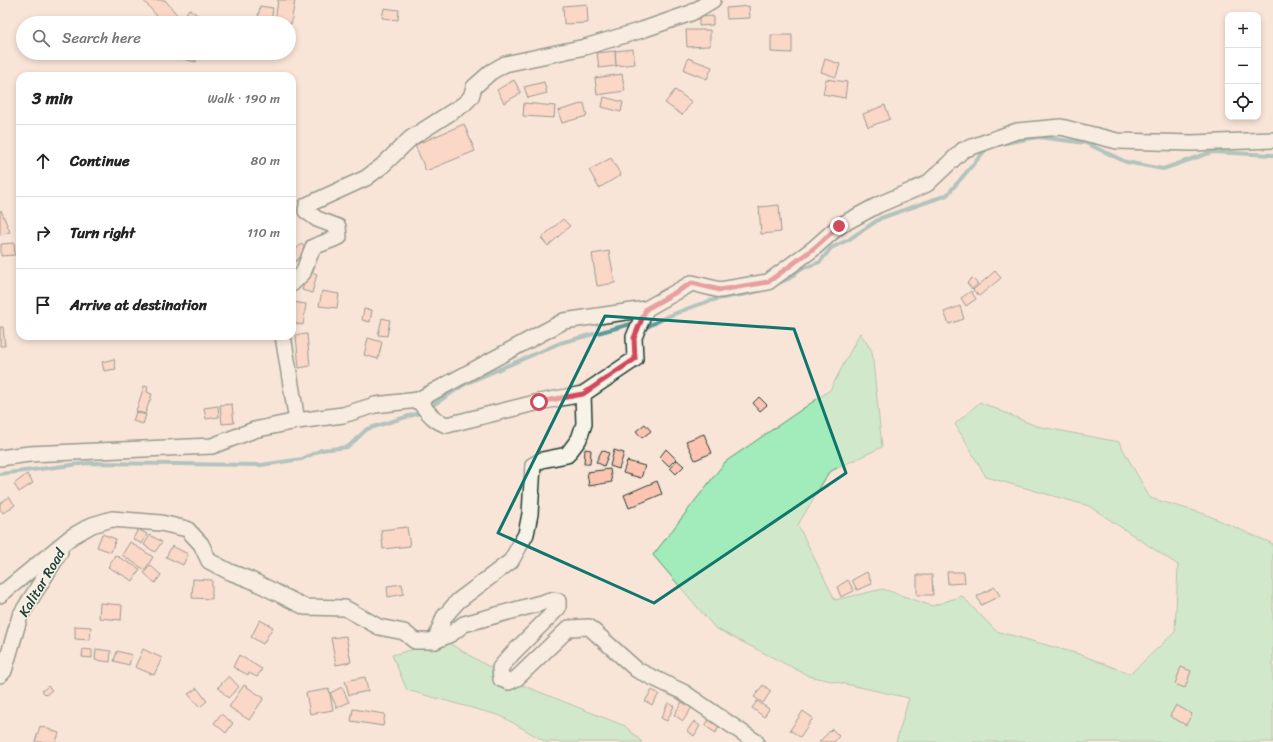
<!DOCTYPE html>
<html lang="en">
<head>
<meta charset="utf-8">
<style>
	:root { --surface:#fff; --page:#f6f6f6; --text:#222; --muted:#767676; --line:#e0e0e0 }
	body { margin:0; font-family:Sriracha,sans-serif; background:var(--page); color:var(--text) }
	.controls { position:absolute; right:12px; top:12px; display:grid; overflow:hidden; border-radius:8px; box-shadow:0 2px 6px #0003 }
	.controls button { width:36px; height:36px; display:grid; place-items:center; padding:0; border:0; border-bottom:1px solid var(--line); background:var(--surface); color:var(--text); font:20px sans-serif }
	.stop { position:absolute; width:12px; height:12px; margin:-9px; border:3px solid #d1495b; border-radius:50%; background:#fff }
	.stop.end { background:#d1495b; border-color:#fff; box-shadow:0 1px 4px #0008 }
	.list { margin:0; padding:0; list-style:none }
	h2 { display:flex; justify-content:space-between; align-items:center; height:52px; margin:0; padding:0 16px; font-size:17px }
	h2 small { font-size:13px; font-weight:400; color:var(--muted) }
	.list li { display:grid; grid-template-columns:26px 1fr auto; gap:12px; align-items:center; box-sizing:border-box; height:72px; padding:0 16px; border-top:1px solid var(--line) }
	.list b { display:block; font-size:15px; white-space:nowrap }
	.list em { font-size:13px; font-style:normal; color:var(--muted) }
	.icon { flex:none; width:22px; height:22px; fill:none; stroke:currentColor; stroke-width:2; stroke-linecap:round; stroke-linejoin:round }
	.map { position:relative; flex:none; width:1273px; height:742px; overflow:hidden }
	.search { position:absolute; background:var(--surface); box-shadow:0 2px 6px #0003; left:16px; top:16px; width:280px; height:44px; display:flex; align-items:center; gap:10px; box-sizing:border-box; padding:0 14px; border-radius:22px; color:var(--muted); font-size:15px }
	.panel { position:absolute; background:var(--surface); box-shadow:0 2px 6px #0003; left:16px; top:72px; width:280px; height:268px; border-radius:12px }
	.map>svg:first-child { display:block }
	.green { fill:#a2ebba; stroke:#609477 }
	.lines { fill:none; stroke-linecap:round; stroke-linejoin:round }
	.stream { stroke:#5d9a9b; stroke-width:4 }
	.building { fill:#fdc5b1; stroke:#1f3d34 }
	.minor-casing { stroke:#1f3d34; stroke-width:18 }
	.minor { stroke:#f7f3e8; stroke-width:15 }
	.route { stroke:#d1495b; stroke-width:5 }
	.marked { fill:none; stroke:#0f766e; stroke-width:3; stroke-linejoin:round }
	.labels { text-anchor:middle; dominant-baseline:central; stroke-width:3; stroke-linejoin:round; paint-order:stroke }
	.street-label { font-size:14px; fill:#1f3d34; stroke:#f7f3e8 }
</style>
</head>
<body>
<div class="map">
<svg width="1273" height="742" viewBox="0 0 1273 742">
	<rect width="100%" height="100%" fill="#f9e5d8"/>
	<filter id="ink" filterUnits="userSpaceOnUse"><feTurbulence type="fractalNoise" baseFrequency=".025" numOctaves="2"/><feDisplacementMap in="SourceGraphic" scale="8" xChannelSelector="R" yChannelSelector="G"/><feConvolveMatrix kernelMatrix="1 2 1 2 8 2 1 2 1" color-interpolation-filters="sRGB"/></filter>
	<g filter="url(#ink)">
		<g class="green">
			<path d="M860,333L872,351L882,447L829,472L798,525L835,600L883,589L932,606L962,596L996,631L1079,654L1130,674L1175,632L1178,565L1089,506L986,477L955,424L980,402L1036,426L1119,442L1150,498L1205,514L1273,544V742H896L909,698L809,676L715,628L653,555L725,462L830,390Z"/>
			<path d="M445,641L517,683L625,726L642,742H546L501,716L407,690L392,655Z"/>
		</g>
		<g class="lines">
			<g class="stream">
				<path d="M1000,144L1038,137L1086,143L1126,162L1163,169L1212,152L1273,155"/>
				<path d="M777,284L790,278L799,270L820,262L831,248L848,240L881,218L947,195L988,147"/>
				<path d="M647,327C664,317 704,301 723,298C738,295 751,295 765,289"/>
				<path d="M433,405L465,384L560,343L631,324"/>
				<path d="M0,474L88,463L261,465L302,459L321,450L348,447L367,429L419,413"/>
			</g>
		</g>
		<g class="building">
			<path d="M143,0H165L178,16L170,23H163Z"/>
			<path d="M278,0H295L291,24L275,21Z"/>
			<path d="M587,4L588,23L564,24L563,6Z"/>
			<path d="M260,6L273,8L271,23H257Z"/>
			<path d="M749,6L750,18L727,19L726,8Z"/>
			<path d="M384,8L399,10L398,20L382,18Z"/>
			<path d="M189,9L206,21L204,23H190L183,18Z"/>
			<path d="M713,16V25L699,26V17Z"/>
			<path d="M686,30H710V46L687,47Z"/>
			<path d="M771,35H792V53L771,52Z"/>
			<path d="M633,49L635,64L616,66L615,51Z"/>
			<path d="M615,51L616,66L599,68L597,53Z"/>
			<path d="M170,53H197L196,62L169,56Z"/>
			<path d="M688,58L712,67L707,79L684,70Z"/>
			<path d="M825,59L840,64L836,77L821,72Z"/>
			<path d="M622,74L625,91L597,95L595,78Z"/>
			<path d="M826,79L847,82L845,98L823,94Z"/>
			<path d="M514,80L521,93L504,103L497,90Z"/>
			<path d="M544,82L547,93L528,98L524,87Z"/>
			<path d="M675,90L692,102L682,115L665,103Z"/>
			<path d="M604,97L623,102L621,112L602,107Z"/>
			<path d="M524,103L555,106L554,118L523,116Z"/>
			<path d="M584,103L587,116L562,123L558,111Z"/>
			<path d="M885,105L890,119L868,127L863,114Z"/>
			<path d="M464,124L475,151L426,171L415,145Z"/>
			<path d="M611,158L621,175L599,188L589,170Z"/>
			<path d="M779,205L781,232L761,234L759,207Z"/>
			<path d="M1,210L10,232L0,235V211Z"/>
			<path d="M20,212V230L17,229Z"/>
			<path d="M563,219L570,226L548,246L541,238Z"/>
			<path d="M14,243L15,255L1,256V244Z"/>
			<path d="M302,244L307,251L295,262L292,259V252Z"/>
			<path d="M609,251L615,283L597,286L592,254Z"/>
			<path d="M308,271L317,274L312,293L302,290Z"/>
			<path d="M995,271L1001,278L979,296L973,290Z"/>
			<path d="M972,278L978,284L972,289L967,283Z"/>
			<path d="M322,291L339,294L337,308L319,306Z"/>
			<path d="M971,291L976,299L966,306L961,298Z"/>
			<path d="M292,302L306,304L303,325L292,323Z"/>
			<path d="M960,306L964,319L949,324L944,312Z"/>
			<path d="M364,309L372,310L370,322L362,320Z"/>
			<path d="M382,318L390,320L387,336L378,335Z"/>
			<path d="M0,327H3L5,346H0Z"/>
			<path d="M307,334L310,366L299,368L296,335Z"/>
			<path d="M368,338L382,342L378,359L364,355Z"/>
			<path d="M114,359L116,369L104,371L102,362Z"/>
			<path d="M144,386L148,387L147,392L152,394L145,414L136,411Z"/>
			<path d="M759,397L767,405L760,411L753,403Z"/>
			<path d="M232,404L234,423L222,424L220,405Z"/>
			<path d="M218,406L219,417L206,419L204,408Z"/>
			<path d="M136,412L146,415L143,424L133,421Z"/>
			<path d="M645,424L651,431L642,438L636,431Z"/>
			<path d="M704,434L712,453L695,460L686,441Z"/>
			<path d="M585,449L591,450L590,464H584Z"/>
			<path d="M666,449L676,459L669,466L660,457Z"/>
			<path d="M602,450L609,453L604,466L596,462Z"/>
			<path d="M614,450L624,453L619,469L610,466Z"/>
			<path d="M677,460L684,466L676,474L670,468Z"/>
			<path d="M627,461L645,466L641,478L623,473Z"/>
			<path d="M610,469L612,482L589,486L587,472Z"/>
			<path d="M27,474L33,483L19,492L14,484Z"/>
			<path d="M657,481L662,494L629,508L624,495Z"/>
			<path d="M9,497L15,505L3,513L0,509V503Z"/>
			<path d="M407,527L410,546L383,549L381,530Z"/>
			<path d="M138,529L147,534L142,544L133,539Z"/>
			<path d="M102,534L116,539L111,552L97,547Z"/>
			<path d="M150,535L162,542L155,552L144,545Z"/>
			<path d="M130,542L153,557L145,570L122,555Z"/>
			<path d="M172,546L188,554L183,565L166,557Z"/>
			<path d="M115,555L140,569L133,581L108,567Z"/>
			<path d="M150,565L161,575L155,583L144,573Z"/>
			<path d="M867,572L872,584L857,590L852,580Z"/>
			<path d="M947,572H964L965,583L948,584Z"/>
			<path d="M917,575H932L933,595H917Z"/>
			<path d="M193,579L212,580V599L192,598Z"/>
			<path d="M848,580L854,591L841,597L837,587Z"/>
			<path d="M402,584L404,594L388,597L387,586Z"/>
			<path d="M995,587L1000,596L981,605L977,596Z"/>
			<path d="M100,603L122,605L121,620L99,618Z"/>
			<path d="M260,620L273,627L263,644L251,637Z"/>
			<path d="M75,626L91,627L90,640L75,639Z"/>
			<path d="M346,636L351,662L336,665L331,638Z"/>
			<path d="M83,649L92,650V658L82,657Z"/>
			<path d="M96,649L111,651L110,662L95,660Z"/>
			<path d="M143,649L162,658L154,675L135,667Z"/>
			<path d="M117,651L132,655L129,665L114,661Z"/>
			<path d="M239,655L262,669L257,677L249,673L248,675L233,667Z"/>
			<path d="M1181,667L1191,671L1185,688L1175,684Z"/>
			<path d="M229,676L239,687L228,698L218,687Z"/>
			<path d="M365,677L368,691L349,695L345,681Z"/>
			<path d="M244,685L264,698L249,720L229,707Z"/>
			<path d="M763,685L771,691L763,703L754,697Z"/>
			<path d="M48,686L52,690L46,695L42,691Z"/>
			<path d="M342,687L349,702L337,708L330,693Z"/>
			<path d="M197,688L207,701L200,707L188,694Z"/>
			<path d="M329,689L333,710L310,714L306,693Z"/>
			<path d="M652,690L659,694L652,705L645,701Z"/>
			<path d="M683,700L693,706L683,721L674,715Z"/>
			<path d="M757,701L769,709L764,717L752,708Z"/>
			<path d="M668,703L674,706L667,721L661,718Z"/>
			<path d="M1176,705L1192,714L1186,725L1170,716Z"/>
			<path d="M353,709L385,714L383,726L351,721Z"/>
			<path d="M803,711L813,718L800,737L790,730Z"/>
			<path d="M221,714L233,723L226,733L214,723Z"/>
			<path d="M710,718L720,722L716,733L705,726Z"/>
			<path d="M694,721L700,726L694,736L687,731Z"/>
			<path d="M40,726L59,733L56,742H35Z"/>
			<path d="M832,729L839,736L834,742H819Z"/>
		</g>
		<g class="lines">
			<defs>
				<g id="minor">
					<path d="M292,284L303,273L313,247L339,237L338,227L317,219L306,211L307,205L366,178L382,166L411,138L464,104L471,97L474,87L491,72L505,64L585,47L642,30L691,13L713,0"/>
					<path d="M283,336L297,421"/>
					<path d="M418,400C427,411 433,421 447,425L539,402L583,394L635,359L634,337L646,309"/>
					<path d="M0,458L29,454L212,446L254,430L297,421L343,415L375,405L418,400L564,321L646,309L692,283L720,290L768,282L813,249L839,226L878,205L927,184L963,150L1017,131L1061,127L1117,141L1192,143L1273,140"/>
					<path d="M0,595L71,537L92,525L112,519L161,523L187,529L201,544L209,561L230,572L251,580L305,607L345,608L379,627L404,632L415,641H435L451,634L464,624L541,603L550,600L558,601V608L512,654L500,668L501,679L509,682L517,678L569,628L589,627L637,670L683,692L756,742"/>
					<path d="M435,641L444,617L458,601L511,561L526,534L530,514L533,465L542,460L567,455L579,439L584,424L583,394"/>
					<path d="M0,675L4,671L20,616L60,552"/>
				</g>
			</defs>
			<use href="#minor" class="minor-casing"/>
			<use href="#minor" class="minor"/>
		</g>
	</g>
	<g class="lines" filter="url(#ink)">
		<path class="route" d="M539,402L583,394L635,359L634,338L646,309L692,283L720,290L768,282L813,249L839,226"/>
	</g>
	<path d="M0 0H1273V742H0ZM605,316L794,329L846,473L654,603L498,533Z" fill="#f9e5d8" fill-opacity=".55" fill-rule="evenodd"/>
	<path class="marked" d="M605,316L794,329L846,473L654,603L498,533Z"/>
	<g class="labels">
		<g class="street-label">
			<text transform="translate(42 583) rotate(-59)">Kalitar Road</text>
		</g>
	</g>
</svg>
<div class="controls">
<button>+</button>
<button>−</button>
<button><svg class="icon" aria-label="locate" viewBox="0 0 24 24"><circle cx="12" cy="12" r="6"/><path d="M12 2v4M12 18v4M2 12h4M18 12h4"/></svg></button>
</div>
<div class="stop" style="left:539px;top:402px"></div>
<div class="stop end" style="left:839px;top:226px"></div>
<div class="search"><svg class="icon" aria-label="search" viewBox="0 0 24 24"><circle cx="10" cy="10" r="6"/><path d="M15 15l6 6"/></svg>Search here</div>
<section class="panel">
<h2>3 min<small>Walk · 190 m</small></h2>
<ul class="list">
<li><svg class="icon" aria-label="ahead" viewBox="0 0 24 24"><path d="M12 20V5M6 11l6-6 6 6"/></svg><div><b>Continue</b></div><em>80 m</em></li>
<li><svg class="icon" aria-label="right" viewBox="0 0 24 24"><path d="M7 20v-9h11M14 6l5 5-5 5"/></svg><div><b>Turn right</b></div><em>110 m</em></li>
<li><svg class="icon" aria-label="arrive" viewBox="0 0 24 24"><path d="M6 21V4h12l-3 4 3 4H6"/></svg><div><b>Arrive at destination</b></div></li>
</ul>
</section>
</div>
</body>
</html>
